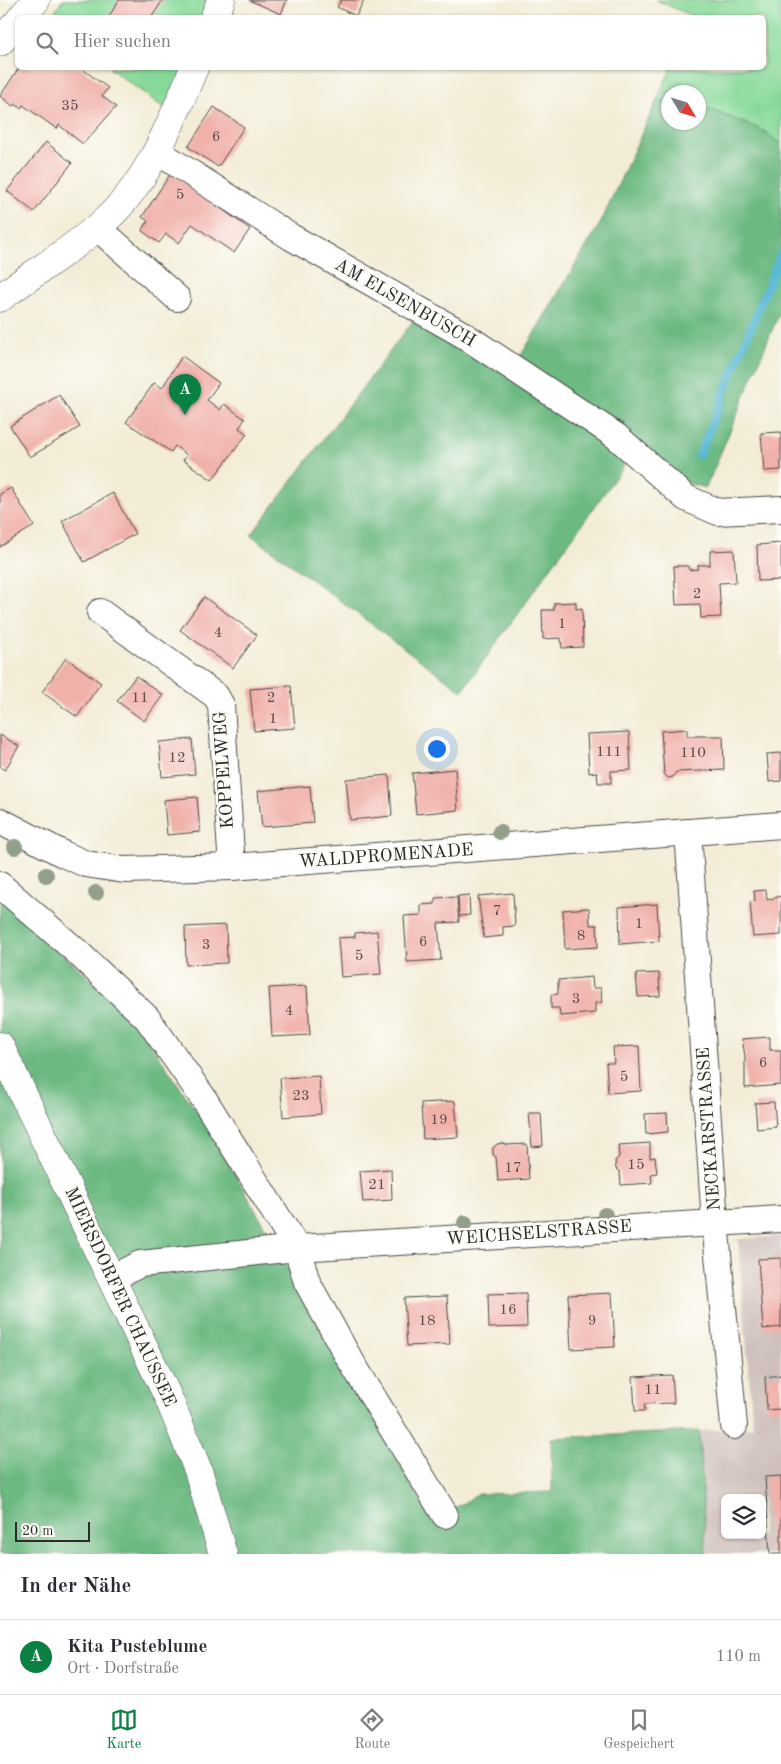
<!DOCTYPE html>
<html lang="de">
<head>
<meta charset="utf-8">
<style>
	:root { --surface:#fff; --page:#f7f7f7; --text:#2b2b33; --muted:#7c7c81; --line:#e1e1e2; --accent:#0b8043 }
	body { margin:0; font-family:"Old Standard TT",serif; background:var(--page); color:var(--text) }
	.controls { position:absolute; right:15px; bottom:15px; display:grid; overflow:hidden; border-radius:8px; box-shadow:0 1px 4px #0004 }
	.controls button { width:45px; height:45px; display:grid; place-items:center; padding:0; border:0; border-bottom:1px solid var(--line); background:var(--surface); color:var(--text); font:25px sans-serif }
	.compass { position:absolute; left:661px; top:85px; width:45px; height:45px; border-radius:50%; background:var(--surface); box-shadow:0 1px 4px #0004; rotate:128deg }
	.scale { position:absolute; left:15px; bottom:12px; width:75px; box-sizing:border-box; padding-left:5px; border:2px solid #2b2b2b; border-top:0; font-size:14px; line-height:18px; white-space:nowrap; color:#2b2b2b; -webkit-text-stroke:4px #fdfcf7; paint-order:stroke }
	.you { position:absolute; left:436px; top:748px; width:18px; height:18px; margin:-12px; border:4px solid #fff; border-radius:50%; background:#1a73e8; box-shadow:0 0 0 8px #1a73e833 }
	.badge { display:grid; place-items:center; width:32px; height:32px; border-radius:50%; background:var(--accent); color:#fff; font-size:16px; font-weight:700 }
	.pin { position:absolute; translate:-50% -41px; filter:drop-shadow(0 1px 2px #0008) }
	.pin::after { content:''; position:absolute; top:26px; width:18px; height:15px; background:inherit; clip-path:polygon(0 0,100% 0,50% 100%) }
	.list { margin:0; padding:0; list-style:none }
	h2 { display:flex; justify-content:space-between; align-items:center; height:65px; margin:0; padding:0 20px; font-size:21px }
	h2 small { font-size:16px; font-weight:400; color:var(--muted) }
	.list li { display:grid; grid-template-columns:32px 1fr auto; gap:15px; align-items:center; box-sizing:border-box; height:75px; padding:0 20px; border-top:1px solid var(--line) }
	.list b { display:block; font-size:19px; white-space:nowrap }
	.list p { margin:0; font-size:16px; white-space:nowrap; color:var(--muted) }
	.list em { font-size:16px; font-style:normal; color:var(--muted) }
	.icon { flex:none; width:28px; height:28px; fill:none; stroke:currentColor; stroke-width:2; stroke-linecap:round; stroke-linejoin:round }
	.map { position:relative; flex:none; width:781px; height:1554px; overflow:hidden }
	.search { position:absolute; background:var(--surface); box-shadow:0 1px 4px #0004; left:15px; right:15px; top:15px; height:55px; display:flex; align-items:center; gap:12px; box-sizing:border-box; padding:0 18px; border-radius:8px; color:var(--muted); font-size:19px }
	.sheet { height:140px; background:var(--surface) }
	nav { display:flex; justify-content:space-around; align-items:center; box-sizing:border-box; height:70px; border-top:1px solid var(--line); background:var(--surface); font-size:14px; color:var(--muted) }
	nav a { display:grid; justify-items:center; gap:2px }
	nav .on { color:var(--accent) }
	.map>svg:first-child { display:block }
	.industrial { fill:#cfc0bb; fill-rule:evenodd }
	.green { fill:#86d99a; stroke:#588262 }
	.forest { fill:#6cb982; stroke:#4c7256 }
	.lines { fill:none; stroke-linecap:round; stroke-linejoin:round }
	.stream { stroke:#55b7d4; stroke-width:8 }
	.building { fill:#f1b1ab }
	.minor-casing { stroke:#494845; stroke-width:28 }
	.major-casing { stroke:#494845; stroke-width:29 }
	.minor { stroke:#fff; stroke-width:26 }
	.major { stroke:#fff; stroke-width:28 }
	.tree { fill:#949f8b }
	.labels { text-anchor:middle; dominant-baseline:central; stroke-width:5; stroke-linejoin:round; paint-order:stroke }
	.number-label { font-size:15px; fill:#5c4c4b }
	.street-label { font-size:18px; fill:#2b2b2b; stroke:#fdfcf7 }
</style>
</head>
<body>
<div class="map">
<svg width="781" height="1554" viewBox="0 0 781 1554">
	<rect width="100%" height="100%" fill="#fdfcf7"/>
	<filter id="ink" filterUnits="userSpaceOnUse"><feTurbulence type="fractalNoise" baseFrequency=".02" numOctaves="2"/><feDisplacementMap in="SourceGraphic" scale="10" xChannelSelector="R" yChannelSelector="G"/><feConvolveMatrix kernelMatrix="1 2 1 2 8 2 1 2 1" color-interpolation-filters="sRGB"/></filter>
	<filter id="wash" filterUnits="userSpaceOnUse"><feTurbulence type="fractalNoise" baseFrequency=".0096" numOctaves="4" result="noise"/><feDisplacementMap in="SourceGraphic" scale="20" xChannelSelector="R" yChannelSelector="G"/><feGaussianBlur stdDeviation="1.12" result="paint"/><feColorMatrix in="noise" values="0 0 0 0 0 0 0 0 0 0 0 0 0 0 0 0 0 1.4 0 .05"/><feComposite in="paint" operator="in"/></filter>
	<g filter="url(#wash)">
		<rect width="100%" height="100%" fill="#f3edd7"/>
		<path class="industrial" d="M781,1236V1554H706L699,1431L753,1427L738,1239ZM725,1498H762V1535H725Z"/>
		<g class="green">
			<path d="M63,0H211L204,17L50,18Z"/>
			<path d="M656,0H781V144L764,131L699,105L698,92H668V101L657,100L671,68H764V18L694,17Z"/>
			<path d="M109,68H184L167,110Z"/>
		</g>
		<g class="forest">
			<path d="M657,100L668,101V122H698L699,105L764,131L781,144V309L706,488L660,476L631,456L462,691L251,535L416,317L520,357L601,222Z"/>
			<path d="M0,895L136,1022L215,1139L432,1521L479,1494L552,1492L551,1438L699,1431L706,1554H0Z"/>
		</g>
		<g class="lines">
			<path class="stream" d="M699,455L781,253"/>
		</g>
		<g id="blocks">
			<g class="building">
				<path d="M119,0H163L151,18H108Z"/>
				<path d="M249,0H287L281,14Z"/>
				<path d="M341,0H364L356,16L337,7Z"/>
				<path d="M19,68H81L108,88L102,96L116,107L83,144L59,125L57,129L23,105L21,108L15,104L13,106L0,96Z"/>
				<path d="M214,107L244,127L218,167L188,147Z"/>
				<path d="M46,142L72,163L34,212L7,191Z"/>
				<path d="M171,173L250,229L234,253L192,224L179,243L166,234L159,243L142,231L148,221L142,217Z"/>
				<path d="M182,356L219,383L207,400L220,410L224,404L245,419L239,428L247,434L212,480L183,460L187,455L175,446L171,452L126,422L154,383L162,388Z"/>
				<path d="M59,395L80,427L30,457L10,426Z"/>
				<path d="M781,432V470L764,471L761,433Z"/>
				<path d="M11,488L34,526L0,547V494Z"/>
				<path d="M113,493L135,534L84,562L62,521Z"/>
				<path d="M781,543V580L758,581L757,545Z"/>
				<path d="M734,550L736,582L719,583L721,617L701,618L700,604L676,605L674,566H688L689,570L698,569V565H710V551Z"/>
				<path d="M204,597L257,635L233,668L180,630Z"/>
				<path d="M576,602V609L582,608L583,647L562,648L561,638L543,639L542,610H554V603Z"/>
				<path d="M66,658L101,683L77,717L42,692Z"/>
				<path d="M136,676L163,695L144,721L117,701Z"/>
				<path d="M291,686L295,728L254,731L250,689Z"/>
				<path d="M687,729V736H723L724,770L676,772L673,777L668,778L664,774L661,731Z"/>
				<path d="M629,732L631,770L611,771V783H598L597,772L589,773L587,734Z"/>
				<path d="M0,735L19,746L5,770L0,767Z"/>
				<path d="M192,739L195,774L162,777L159,742Z"/>
				<path d="M781,753V781L769,782L767,754Z"/>
				<path d="M455,769L458,810L416,814L412,773Z"/>
				<path d="M389,775L392,816L350,820L346,779Z"/>
				<path d="M310,786L313,823L262,827L258,791Z"/>
				<path d="M197,797L200,832L167,835L164,800Z"/>
				<path d="M766,890L767,900L781,896V935L753,937L750,902L755,901L754,891Z"/>
				<path d="M513,893L515,926L503,927V936L484,938L478,896Z"/>
				<path d="M469,895L470,915L459,916L458,896Z"/>
				<path d="M457,897L459,922L438,923L441,960L407,962L404,916L421,915V905L435,904V898Z"/>
				<path d="M657,904L659,941L620,944L619,907Z"/>
				<path d="M589,908L590,925H597L598,947L565,949L563,910Z"/>
				<path d="M226,925L227,963L186,965L185,927Z"/>
				<path d="M377,931L381,974L341,977L338,938L355,937V933Z"/>
				<path d="M659,973L660,996L638,997L636,974Z"/>
				<path d="M592,977L593,988H601L602,1002L595,1003V1013L560,1016L559,1008H551V995L558,994V980Z"/>
				<path d="M307,986L310,1035L272,1037L269,988Z"/>
				<path d="M770,1037V1050H781V1085L745,1088V1056L742,1039Z"/>
				<path d="M639,1046L641,1091L608,1093L606,1063H614L613,1047Z"/>
				<path d="M319,1076L321,1114L283,1117L280,1078Z"/>
				<path d="M455,1101L458,1137L423,1139L421,1103Z"/>
				<path d="M774,1102L776,1127L757,1129L755,1103Z"/>
				<path d="M529,1113H541L543,1146L532,1147Z"/>
				<path d="M667,1113L668,1132L646,1134L645,1114Z"/>
				<path d="M503,1143L506,1145L527,1144L529,1179L498,1181L496,1157L493,1155V1148L497,1144Z"/>
				<path d="M650,1143V1158L655,1157L657,1173L651,1174L652,1183L621,1185L620,1172L616,1169L615,1161L619,1157L618,1145Z"/>
				<path d="M391,1169L392,1200L363,1202L360,1171Z"/>
				<path d="M781,1258V1327L763,1329L758,1259Z"/>
				<path d="M526,1293L527,1327L489,1328L488,1294Z"/>
				<path d="M612,1293L615,1347L571,1349L568,1295Z"/>
				<path d="M447,1296L450,1344L407,1346L404,1298Z"/>
				<path d="M672,1375L674,1403L644,1404L645,1411H635L633,1377Z"/>
				<path d="M781,1375V1409L767,1410L765,1377Z"/>
				<path d="M781,1476V1554H770L765,1477Z"/>
			</g>
		</g>
	</g>
	<g filter="url(#ink)">
		<use href="#blocks" fill-opacity="0" stroke="#494845" stroke-width="1"/>
		<g class="lines">
			<defs>
				<g id="minor">
					<path d="M158,152L291,237L462,334L616,436L686,498L718,512L781,509"/>
					<path d="M99,226L107,236L177,298"/>
					<path d="M100,612L216,696L221,705L232,867"/>
					<path d="M0,821L63,854L86,864L124,870L232,867L781,825"/>
					<path d="M688,832L715,1222L734,1426"/>
					<path d="M0,885L75,950L147,1018L202,1096L297,1248L307,1282L346,1353L445,1515"/>
					<path d="M112,1278L140,1264L297,1248L781,1219"/>
				</g>
				<g id="major">
					<path d="M21,18L36,0"/>
					<path d="M214,18L221,0"/>
					<path d="M0,42L18,22"/>
					<path d="M0,298C32,274 68,252 99,226C148,185 170,125 194,68"/>
					<path d="M0,1046L168,1397L198,1470L223,1554"/>
				</g>
			</defs>
			<use href="#minor" class="minor-casing"/>
			<use href="#major" class="major-casing"/>
			<use href="#minor" class="minor"/>
			<use href="#major" class="major"/>
		</g>
		<g class="tree">
			<circle cx="500" cy="832" r="8"/>
			<circle cx="15" cy="847" r="8"/>
			<circle cx="46" cy="875" r="8"/>
			<circle cx="96" cy="893" r="8"/>
			<circle cx="605" cy="1215" r="8"/>
			<circle cx="465" cy="1223" r="8"/>
		</g>
	</g>
	<g class="labels">
		<g class="number-label">
			<text x="70" y="106">35</text>
			<text x="216" y="137">6</text>
			<text x="180" y="195">5</text>
			<text x="697" y="594">2</text>
			<text x="562" y="624">1</text>
			<text x="218" y="633">4</text>
			<text x="140" y="698">11</text>
			<text x="271" y="698">2</text>
			<text x="273" y="719">1</text>
			<text x="609" y="752">111</text>
			<text x="693" y="753">110</text>
			<text x="177" y="758">12</text>
			<text x="497" y="911">7</text>
			<text x="639" y="924">1</text>
			<text x="581" y="936">8</text>
			<text x="423" y="942">6</text>
			<text x="206" y="945">3</text>
			<text x="359" y="956">5</text>
			<text x="576" y="999">3</text>
			<text x="289" y="1011">4</text>
			<text x="763" y="1063">6</text>
			<text x="624" y="1077">5</text>
			<text x="301" y="1096">23</text>
			<text x="439" y="1120">19</text>
			<text x="636" y="1165">15</text>
			<text x="513" y="1168">17</text>
			<text x="377" y="1185">21</text>
			<text x="508" y="1310">16</text>
			<text x="427" y="1321">18</text>
			<text x="592" y="1321">9</text>
			<text x="653" y="1390">11</text>
		</g>
		<g class="street-label">
			<text transform="translate(405 303) rotate(30)">AM ELSENBUSCH</text>
			<text transform="translate(224 770) rotate(-94)">KOPPELWEG</text>
			<text transform="translate(386 856) rotate(-4)">WALDPROMENADE</text>
			<text transform="translate(709 1129) rotate(-94)">NECKARSTRASSE</text>
			<text transform="translate(539 1233) rotate(-4)">WEICHSELSTRASSE</text>
			<text transform="translate(120 1297) rotate(65)">MIERSDORFER CHAUSSEE</text>
		</g>
	</g>
</svg>
<div class="controls">
<button><svg class="icon" aria-label="layers" viewBox="0 0 24 24"><path d="M12 4l9 5-9 5-9-5zM3 14l9 5 9-5"/></svg></button>
</div>
<svg class="compass" viewBox="-18 -18 36 36"><path d="M0-13l5 13h-10z" fill="#e53935"/><path d="M0 13l5-13h-10z" fill="#7c7c81"/></svg>
<div class="scale">20 m</div>
<div class="you"></div>
<div class="pin badge" style="left:185px;top:415px">A</div>
<div class="search"><svg class="icon" aria-label="search" viewBox="0 0 24 24"><circle cx="10" cy="10" r="6"/><path d="M15 15l6 6"/></svg>Hier suchen</div>
</div>
<section class="sheet">
<h2>In der Nähe<small></small></h2>
<ul class="list">
<li><span class="badge">A</span><div><b>Kita Pusteblume</b><p>Ort · Dorfstraße</p></div><em>110 m</em></li>
</ul>
</section>
<nav>
<a class="on"><svg class="icon" aria-label="map" viewBox="0 0 24 24"><path d="M3 6l6-2 6 2 6-2v14l-6 2-6-2-6 2zM9 4v14M15 6v14"/></svg>Karte</a>
<a><svg class="icon" aria-label="directions" viewBox="0 0 24 24"><path d="M12 3l9 9-9 9-9-9zM9 14v-3h6M13 9l2 2-2 2"/></svg>Route</a>
<a><svg class="icon" aria-label="saved" viewBox="0 0 24 24"><path d="M7 4h10v16l-5-4-5 4z"/></svg>Gespeichert</a>
</nav>
</body>
</html>
